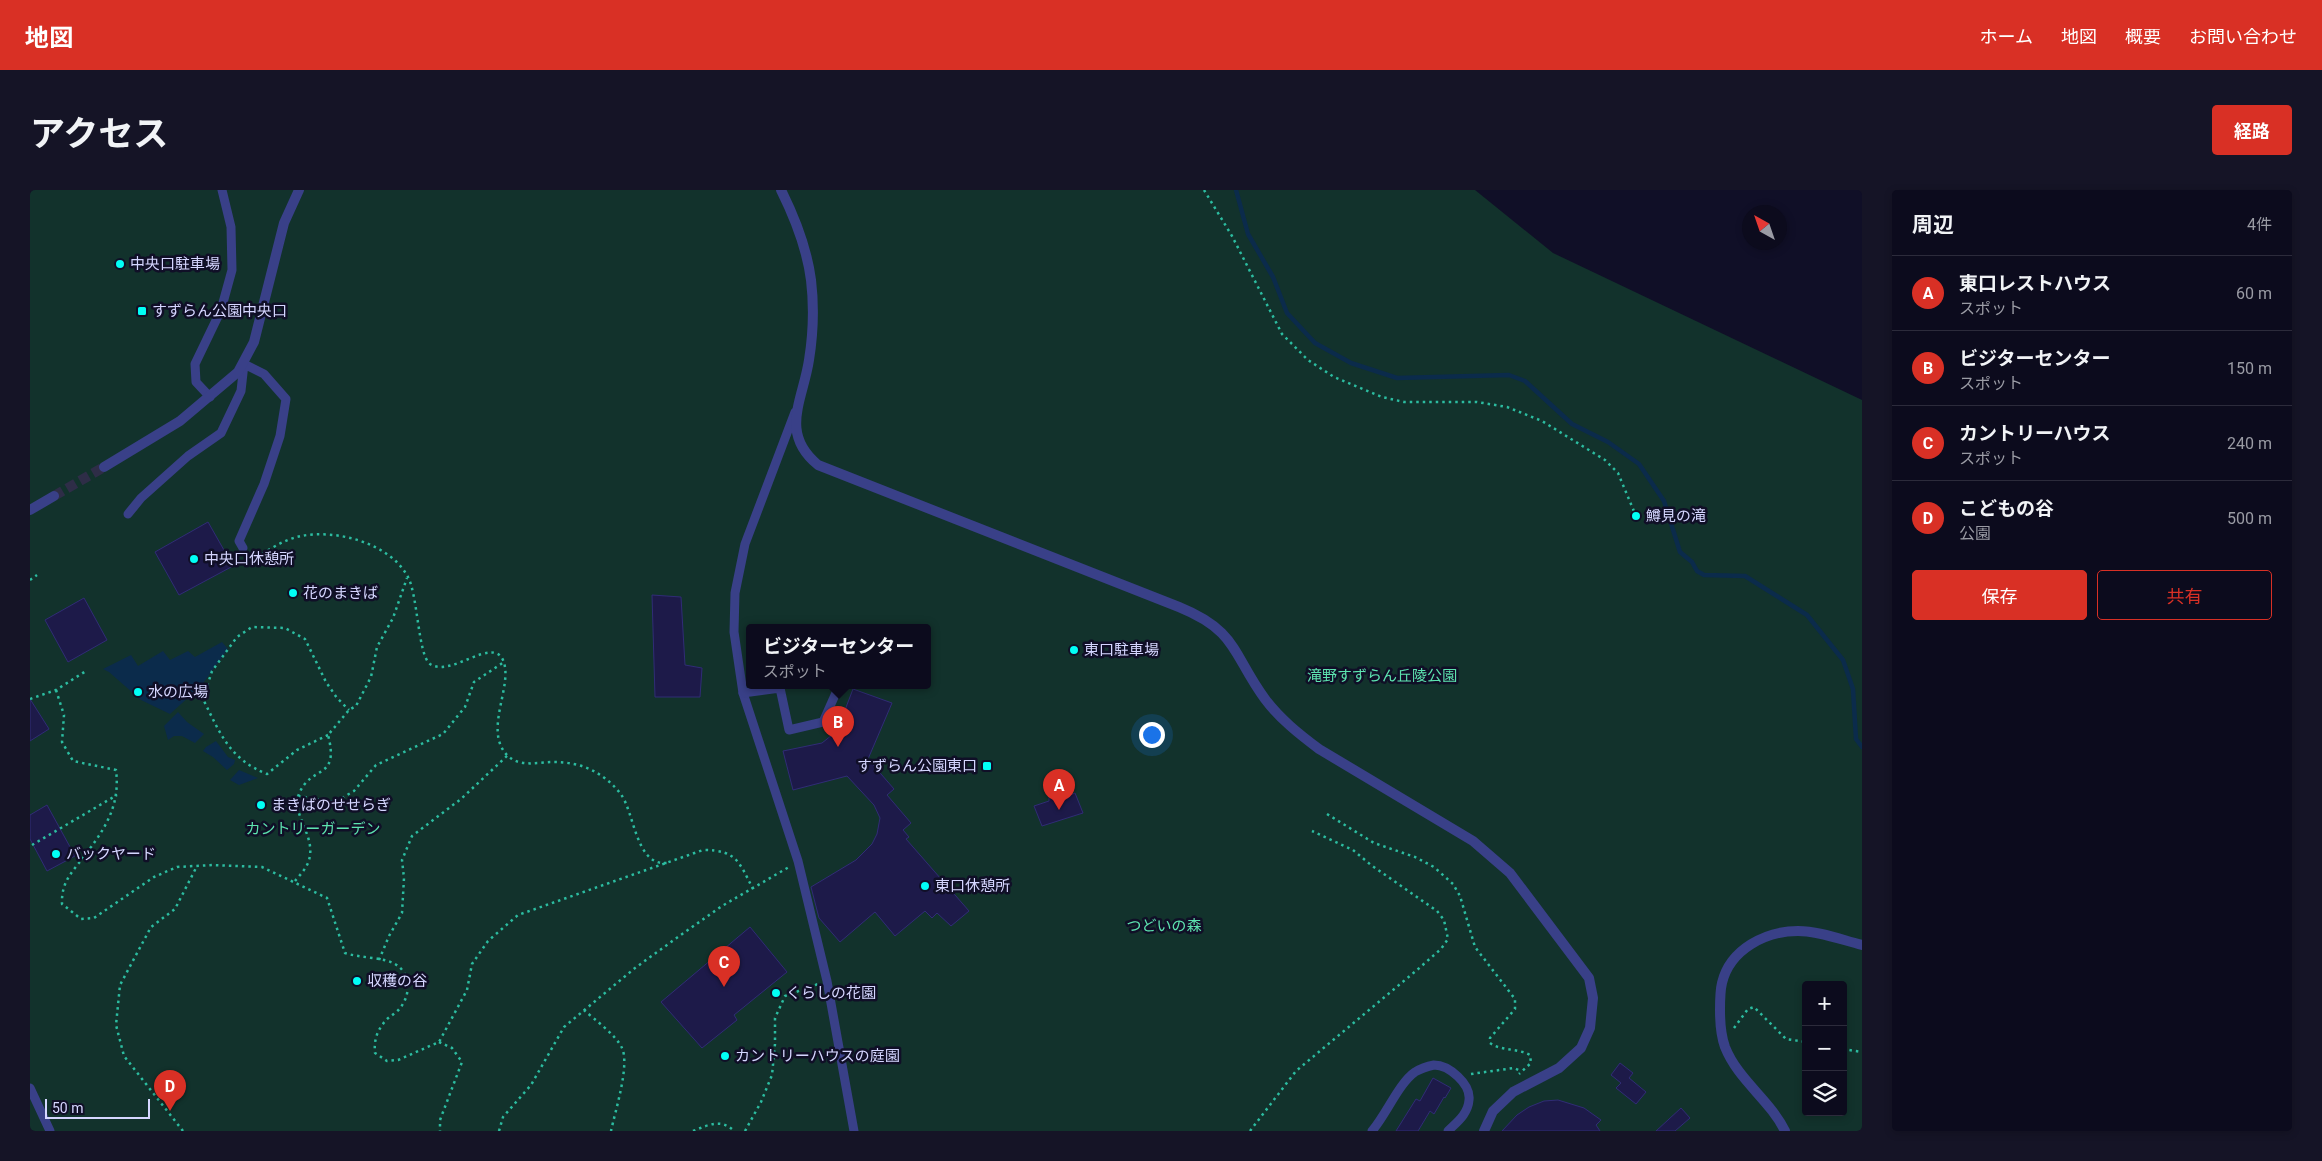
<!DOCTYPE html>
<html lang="ja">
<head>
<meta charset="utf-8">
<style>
	:root { --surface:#0c0b1d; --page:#151426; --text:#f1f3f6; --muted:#9a9ba4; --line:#2c2b3b; --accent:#d93025 }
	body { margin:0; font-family:Roboto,"Noto Sans JP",sans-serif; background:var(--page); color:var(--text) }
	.controls { position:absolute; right:15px; bottom:15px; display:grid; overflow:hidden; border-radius:5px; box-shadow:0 2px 8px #0003 }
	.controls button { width:45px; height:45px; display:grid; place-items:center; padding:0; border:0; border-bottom:1px solid var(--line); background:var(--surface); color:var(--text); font:25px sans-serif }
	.compass { position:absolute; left:1712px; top:15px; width:45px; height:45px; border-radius:50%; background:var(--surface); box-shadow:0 2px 8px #0003; rotate:320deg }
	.scale { position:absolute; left:15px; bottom:12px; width:105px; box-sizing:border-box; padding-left:5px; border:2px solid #d5d6ff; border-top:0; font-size:14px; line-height:18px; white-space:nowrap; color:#d5d6ff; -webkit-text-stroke:4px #100f27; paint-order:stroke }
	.you { position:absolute; left:1121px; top:544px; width:18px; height:18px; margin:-12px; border:4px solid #fff; border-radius:50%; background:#1a73e8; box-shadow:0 0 0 8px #1a73e833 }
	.badge { display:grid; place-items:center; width:32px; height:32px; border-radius:50%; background:var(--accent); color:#fff; font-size:16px; font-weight:700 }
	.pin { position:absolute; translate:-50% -41px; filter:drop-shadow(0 1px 2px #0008) }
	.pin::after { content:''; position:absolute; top:26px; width:18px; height:15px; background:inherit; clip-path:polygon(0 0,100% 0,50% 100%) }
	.popup { position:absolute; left:716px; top:434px; width:185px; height:65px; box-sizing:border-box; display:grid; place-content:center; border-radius:5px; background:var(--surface); filter:drop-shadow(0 1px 4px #0005); font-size:16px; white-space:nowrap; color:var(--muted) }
	.popup b { font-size:19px; color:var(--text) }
	.popup::after { content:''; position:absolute; left:50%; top:100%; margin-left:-10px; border:10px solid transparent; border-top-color:var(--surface) }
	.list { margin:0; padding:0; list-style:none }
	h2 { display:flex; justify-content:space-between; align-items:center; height:65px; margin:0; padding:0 20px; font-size:21px }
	h2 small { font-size:16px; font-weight:400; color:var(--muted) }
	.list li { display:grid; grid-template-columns:32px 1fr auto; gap:15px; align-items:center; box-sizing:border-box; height:75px; padding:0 20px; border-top:1px solid var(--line) }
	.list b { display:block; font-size:19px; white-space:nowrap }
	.list p { margin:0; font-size:16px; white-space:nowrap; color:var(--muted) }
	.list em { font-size:16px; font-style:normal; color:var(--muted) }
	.actions { display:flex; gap:10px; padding:15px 20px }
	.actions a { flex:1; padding:11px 0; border:1px solid var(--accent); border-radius:5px; text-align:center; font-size:18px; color:var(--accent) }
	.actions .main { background:var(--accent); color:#fff }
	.icon { flex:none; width:28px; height:28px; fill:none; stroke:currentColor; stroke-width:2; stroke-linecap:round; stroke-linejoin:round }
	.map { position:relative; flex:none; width:1832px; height:941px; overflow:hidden; border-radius:5px }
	header { display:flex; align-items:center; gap:30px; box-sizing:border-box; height:70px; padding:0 25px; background:var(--accent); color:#fff }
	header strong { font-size:24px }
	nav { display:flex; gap:28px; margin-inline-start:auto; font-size:18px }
	.intro { display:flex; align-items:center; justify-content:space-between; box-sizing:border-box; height:120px; padding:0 30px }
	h1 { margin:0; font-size:35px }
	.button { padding:12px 22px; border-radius:5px; background:var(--accent); color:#fff; font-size:18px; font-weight:700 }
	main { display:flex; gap:30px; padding:0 30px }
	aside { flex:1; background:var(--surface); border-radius:5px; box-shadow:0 2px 8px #0003 }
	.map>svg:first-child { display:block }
	.green { fill:#12322c; fill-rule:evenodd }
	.water { fill:#0b2b4b }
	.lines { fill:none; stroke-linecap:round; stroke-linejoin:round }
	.stream { stroke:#0b2b4b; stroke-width:4.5 }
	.building { fill:#1d1a49; stroke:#302c76 }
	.minor-tunnel { stroke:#2e2d47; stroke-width:10; stroke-dasharray:10 5; stroke-linecap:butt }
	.path { stroke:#2cbca0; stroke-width:2.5; stroke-dasharray:2.5 4; stroke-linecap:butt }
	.service { stroke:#394088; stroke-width:9 }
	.minor { stroke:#394088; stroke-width:10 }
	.poi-dot { fill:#01fff6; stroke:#100f27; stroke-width:2 }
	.labels { text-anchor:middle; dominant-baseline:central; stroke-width:5; stroke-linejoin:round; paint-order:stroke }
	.poi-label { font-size:15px; fill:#d5d6ff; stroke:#100f27; text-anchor:start }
	.park-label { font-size:15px; fill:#5de3af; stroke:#100f27 }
</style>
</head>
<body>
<header>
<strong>地図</strong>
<nav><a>ホーム</a><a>地図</a><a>概要</a><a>お問い合わせ</a></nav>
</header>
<div class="intro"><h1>アクセス</h1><a class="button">経路</a></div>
<main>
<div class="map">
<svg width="1832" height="941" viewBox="0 0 1832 941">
	<rect width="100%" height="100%" fill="#100f27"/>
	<path class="green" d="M0,0H1445L1523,63L1832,210V941H0ZM719,438H897V496H719ZM1776,795H1813V922H1776Z"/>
	<g class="water">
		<path d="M192,452L198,459L171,496L140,524L111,510L79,482L73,479L101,465L108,476L133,461L140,470L158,461L165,467Z"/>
		<path d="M148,522L157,532L174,544L165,553L152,546H144L138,550L134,536Z"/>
		<path d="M186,551L198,567L205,570L204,574L197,580L183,567L173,561L176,557Z"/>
		<path d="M209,580L228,588L209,595L200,590Z"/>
	</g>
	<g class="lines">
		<path class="stream" d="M1206,0L1218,44L1243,87L1257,123L1285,153L1321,173L1367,188L1479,185L1495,191L1542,234L1578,252L1609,274L1634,311L1650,362L1662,372L1667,381L1674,385L1715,386L1777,425L1813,470L1823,499L1826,549L1832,557"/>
	</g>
	<g class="building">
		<path d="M178,332L203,376L149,405L125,362Z"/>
		<path d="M622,405L651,407L655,475L672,478L670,507H625Z"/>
		<path d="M54,408L77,450L38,472L15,430Z"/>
		<path d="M823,499L862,513L838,569L864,599L857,605L881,633L873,640L879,647L876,649L939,721L921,736L907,723L902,728L895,721L865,746L845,722L810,752L789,728L781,697L826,670L842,654L847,644L850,628L844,615L817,586L763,600L753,561L792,553L807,541Z"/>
		<path d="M0,509L19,539L0,551Z"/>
		<path d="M1030,602L1033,608L1045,603L1053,623L1012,636L1004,616L1019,611V606Z"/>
		<path d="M17,615L45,666L17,681L0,649V625Z"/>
		<path d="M720,737L757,782L704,825L707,830L672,858L631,812Z"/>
		<path d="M1590,873L1603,883L1599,888L1616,902L1606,914L1586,898L1591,893L1581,885Z"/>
		<path d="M1403,888L1421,898L1415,908L1414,907L1404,924L1400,921L1388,941H1366L1386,909L1390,911Z"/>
		<path d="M1528,910L1554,918L1571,930L1566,935L1570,941H1472L1487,925L1499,917L1514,911Z"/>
		<path d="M1651,918L1660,928L1645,941H1626Z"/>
	</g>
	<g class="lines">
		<path class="minor-tunnel" d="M24,306L74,277"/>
		<g class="path">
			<path d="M1174,0L1202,46L1252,144L1278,170L1304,187L1352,207L1374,212H1447L1477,217L1512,231L1575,270L1588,283L1606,326"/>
			<path d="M227,367C240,359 255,349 271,346C306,339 360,353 378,387C388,406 388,465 400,474C421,488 462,446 473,470C484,495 453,540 477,565C490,578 507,572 524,572C551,572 573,582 590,603C605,622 605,676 637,673"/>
			<path d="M0,390L7,385"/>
			<path d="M26,500L34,525L32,552L43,571L86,580C90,612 78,635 58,661C45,680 31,689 32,714L51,729L64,728L124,687L147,677L182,675L232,677L297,708L315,763C329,768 353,767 365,774C381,783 381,805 370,818C366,824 357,827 353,834C346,843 344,852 345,863L357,871L368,870L409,852L437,800L442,774L458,751L488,725L673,660C707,660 709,672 723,699"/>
			<path d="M0,509L26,500L56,481"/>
			<path d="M298,545L267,560L237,584C199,569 190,543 173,509L182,481L207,447L222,437L255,438L275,449L296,492L307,508L319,520"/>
			<path d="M268,606L305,612L324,601L346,575L413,544L435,517L444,492L474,472"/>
			<path d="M1297,624L1344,653L1385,667L1404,677L1423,694L1430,706L1445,757L1485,809V819L1460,848V853C1471,861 1487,858 1500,865L1501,873L1489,884"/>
			<path d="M2,655L87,605"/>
			<path d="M265,691C269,686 274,681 277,675C290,649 260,625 269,604C281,574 310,591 298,545L319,520L326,516L341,487L347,457L363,428L377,388"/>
			<path d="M349,770L359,746L372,723L374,688L372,670L382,646L431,609L478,565"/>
			<path d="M554,820C565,830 586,845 592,858C600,875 585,922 581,941"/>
			<path d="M1704,838L1718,819L1724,817L1756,849L1776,852"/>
			<path d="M409,852L422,858L432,872L410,930V941"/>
			<path d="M1813,859L1832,862"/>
			<path d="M1441,884L1484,878L1491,881"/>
			<path d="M153,941L94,866L86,835L90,795L121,737L145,719L167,676"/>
			<path d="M469,941L473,927L501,895L534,837L605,778L648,747L692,716L759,677"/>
			<path d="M663,941C678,935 691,928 704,941"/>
			<path d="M715,941L731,912L742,885L745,854V828L755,806L788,794"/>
			<path d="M1220,941L1266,881L1387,780L1411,759L1418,749L1414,730L1407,721L1341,675L1323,660L1282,641"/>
		</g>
		<g class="service">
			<path d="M180,207L166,192L165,174L191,120L202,80L201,37L192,0"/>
			<path d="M765,222L715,354L705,403L704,442L713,503L768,671L797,791L824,941"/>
			<path d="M98,324L111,308L158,266L191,243L211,201L214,174L234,184L256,209L250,246L234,294L209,351L213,358"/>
			<path d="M713,503L750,498L759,540L793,532L809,496"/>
			<path d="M0,898L20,941"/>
			<path d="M1342,941C1356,925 1369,893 1385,882C1390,879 1399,876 1404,875C1419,875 1441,894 1439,910C1438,924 1427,932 1418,941"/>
		</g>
		<g class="minor">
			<path d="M751,0C765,28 777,59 781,90C784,115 783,145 779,170C773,210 749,243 788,275L1149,417C1208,441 1202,464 1235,509C1250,529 1269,544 1289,559L1443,651L1480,683L1559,788L1563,808L1560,838L1551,858L1529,878L1483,902L1463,921L1454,941"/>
			<path d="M74,277L150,231L208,182L224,152L254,33L269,0"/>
			<path d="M0,320L24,306"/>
			<path d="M1755,941C1740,910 1708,890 1695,857C1691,846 1690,832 1690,820C1690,811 1690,801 1692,793C1700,759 1736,741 1768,741C1789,741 1812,750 1832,755"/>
		</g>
	</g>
	<g class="poi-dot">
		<circle cx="90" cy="74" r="5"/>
		<rect x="107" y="116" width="10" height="10" rx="2.5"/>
		<circle cx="1606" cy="326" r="5"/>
		<circle cx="164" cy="369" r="5"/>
		<circle cx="263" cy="403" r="5"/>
		<circle cx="1044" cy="460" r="5"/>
		<circle cx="108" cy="502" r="5"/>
		<rect x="952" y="571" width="10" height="10" rx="2.5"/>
		<circle cx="231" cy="615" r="5"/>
		<circle cx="26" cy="664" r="5"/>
		<circle cx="895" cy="696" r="5"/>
		<circle cx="327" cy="791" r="5"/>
		<circle cx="746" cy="803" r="5"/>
		<circle cx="695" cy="866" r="5"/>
	</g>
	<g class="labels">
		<g class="poi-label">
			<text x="100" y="74">中央口駐車場</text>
			<text x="122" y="121">すずらん公園中央口</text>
			<text x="1616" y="326">鱒見の滝</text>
			<text x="174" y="369">中央口休憩所</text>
			<text x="273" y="403">花のまきば</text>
			<text x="1054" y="460">東口駐車場</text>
			<text x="118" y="502">水の広場</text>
			<text x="947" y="576" text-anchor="end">すずらん公園東口</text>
			<text x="241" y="615">まきばのせせらぎ</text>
			<text x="36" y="664">バックヤード</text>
			<text x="905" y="696">東口休憩所</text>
			<text x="337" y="791">収穫の谷</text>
			<text x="756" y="803">くらしの花園</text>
			<text x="705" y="866">カントリーハウスの庭園</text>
		</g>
		<g class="park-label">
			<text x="1352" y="486">滝野すずらん丘陵公園</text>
			<text x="283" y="639">カントリーガーデン</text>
			<text x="1134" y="736">つどいの森</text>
		</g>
	</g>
</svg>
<div class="controls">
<button>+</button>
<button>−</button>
<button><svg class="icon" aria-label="layers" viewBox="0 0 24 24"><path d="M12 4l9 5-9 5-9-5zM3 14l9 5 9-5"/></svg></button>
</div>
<svg class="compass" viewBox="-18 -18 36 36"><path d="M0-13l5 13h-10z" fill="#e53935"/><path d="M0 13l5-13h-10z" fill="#9a9ba4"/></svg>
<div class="scale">50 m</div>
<div class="you"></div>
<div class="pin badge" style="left:1029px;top:620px">A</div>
<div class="pin badge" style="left:808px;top:557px">B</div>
<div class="popup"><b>ビジターセンター</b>スポット</div>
<div class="pin badge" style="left:694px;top:797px">C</div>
<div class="pin badge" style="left:140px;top:921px">D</div>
</div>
<aside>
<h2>周辺<small>4件</small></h2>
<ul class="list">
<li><span class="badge">A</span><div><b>東口レストハウス</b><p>スポット</p></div><em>60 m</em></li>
<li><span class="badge">B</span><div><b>ビジターセンター</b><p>スポット</p></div><em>150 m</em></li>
<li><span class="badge">C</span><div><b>カントリーハウス</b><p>スポット</p></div><em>240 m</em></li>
<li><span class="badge">D</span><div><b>こどもの谷</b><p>公園</p></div><em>500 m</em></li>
</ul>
<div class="actions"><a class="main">保存</a><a>共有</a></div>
</aside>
</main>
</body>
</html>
